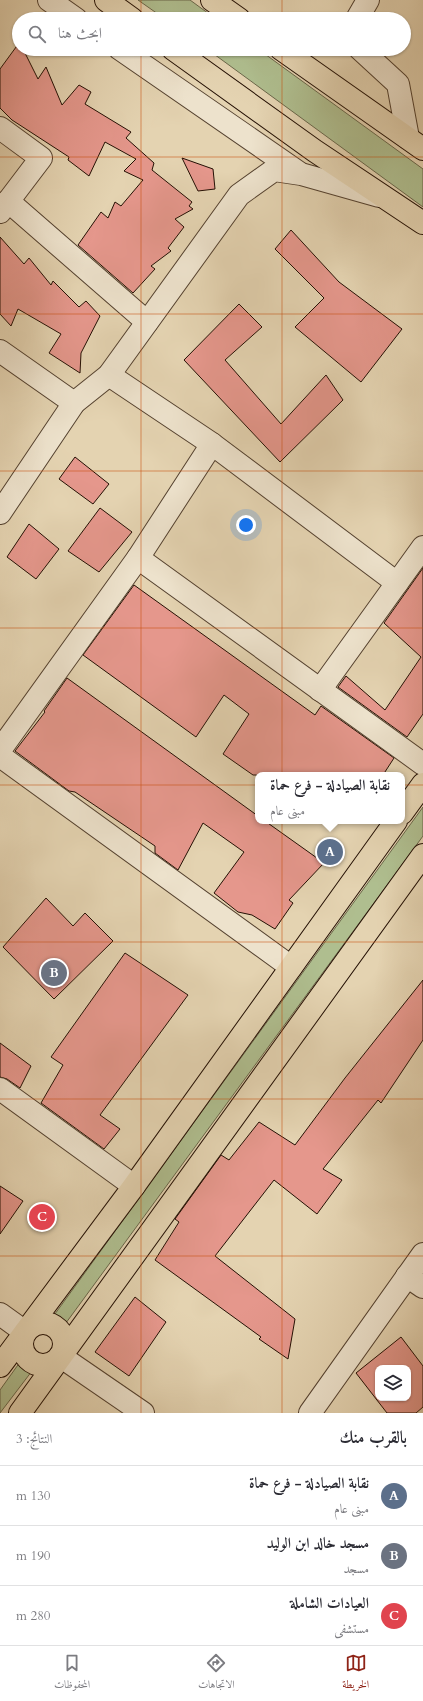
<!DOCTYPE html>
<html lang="ar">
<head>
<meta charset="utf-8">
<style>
	:root { --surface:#fff; --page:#f2f2f3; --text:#2b2b33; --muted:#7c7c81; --line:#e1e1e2; --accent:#8f2418 }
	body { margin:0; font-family:Cardo,Amiri,serif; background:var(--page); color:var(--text); direction:rtl }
	.controls { position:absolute; right:12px; bottom:12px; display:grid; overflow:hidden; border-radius:8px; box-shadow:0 1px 3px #0004 }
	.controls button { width:36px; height:36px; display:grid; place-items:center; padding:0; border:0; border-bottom:1px solid var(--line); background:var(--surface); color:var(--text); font:20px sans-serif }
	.you { position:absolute; left:246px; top:525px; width:14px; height:14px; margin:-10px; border:3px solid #fff; border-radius:50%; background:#1a73e8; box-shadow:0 0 0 6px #1a73e833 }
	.badge { display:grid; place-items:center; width:26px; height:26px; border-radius:50%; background:var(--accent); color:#fff; font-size:13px; font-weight:700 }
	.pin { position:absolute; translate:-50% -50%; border:2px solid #fff; box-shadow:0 1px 4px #0006 }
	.popup { position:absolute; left:255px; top:772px; width:150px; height:52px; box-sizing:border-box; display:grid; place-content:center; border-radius:8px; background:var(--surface); filter:drop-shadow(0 1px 3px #0005); font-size:13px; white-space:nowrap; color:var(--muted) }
	.popup b { font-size:15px; color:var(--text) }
	.popup::after { content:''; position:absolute; left:50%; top:100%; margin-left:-8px; border:8px solid transparent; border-top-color:var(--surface) }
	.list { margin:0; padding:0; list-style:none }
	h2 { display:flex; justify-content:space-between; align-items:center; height:52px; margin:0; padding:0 16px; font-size:17px }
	h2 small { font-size:13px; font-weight:400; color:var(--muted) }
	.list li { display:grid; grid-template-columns:26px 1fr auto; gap:12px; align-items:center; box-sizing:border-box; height:60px; padding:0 16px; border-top:1px solid var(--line) }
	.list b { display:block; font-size:15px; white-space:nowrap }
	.list p { margin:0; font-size:13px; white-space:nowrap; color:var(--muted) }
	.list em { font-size:13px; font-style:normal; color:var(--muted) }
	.icon { flex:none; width:22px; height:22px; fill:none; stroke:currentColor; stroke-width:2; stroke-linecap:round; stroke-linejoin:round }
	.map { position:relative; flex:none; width:423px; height:1413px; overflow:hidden; direction:ltr }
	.search { position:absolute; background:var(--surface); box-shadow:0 1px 3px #0004; left:12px; right:12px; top:12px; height:44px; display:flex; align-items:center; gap:10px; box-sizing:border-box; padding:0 14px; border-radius:22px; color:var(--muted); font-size:15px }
	.sheet { height:232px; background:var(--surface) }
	nav { display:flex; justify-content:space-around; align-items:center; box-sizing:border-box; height:56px; border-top:1px solid var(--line); background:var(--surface); font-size:11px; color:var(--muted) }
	nav a { display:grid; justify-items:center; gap:2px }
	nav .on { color:var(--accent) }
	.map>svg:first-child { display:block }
	.green { fill:#afbe8f; stroke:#6a674a }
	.building { fill:#e5978c; stroke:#241004; fill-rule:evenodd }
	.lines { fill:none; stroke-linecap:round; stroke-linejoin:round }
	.minor-casing { stroke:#54412f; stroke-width:24 }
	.major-casing { stroke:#241004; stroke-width:24 }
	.minor { stroke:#ede2cc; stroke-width:22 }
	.major { stroke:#e4d3b1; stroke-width:22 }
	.grid { fill:none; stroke:#cb4e0b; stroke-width:1; stroke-opacity:0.55 }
</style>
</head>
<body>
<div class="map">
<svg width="423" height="1413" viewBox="0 0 423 1413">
	<rect width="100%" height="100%" fill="#e4d3b1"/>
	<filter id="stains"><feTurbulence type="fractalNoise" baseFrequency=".005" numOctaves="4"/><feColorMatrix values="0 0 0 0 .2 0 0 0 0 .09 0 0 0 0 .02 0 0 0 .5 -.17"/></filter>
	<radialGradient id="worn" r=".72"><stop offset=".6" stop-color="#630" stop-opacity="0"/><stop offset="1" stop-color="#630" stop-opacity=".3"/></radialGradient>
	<g class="green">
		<path d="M138,0H190L216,19H165Z"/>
		<path d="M207,49H258L423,169V207Z"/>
		<path d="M423,807V836L63,1327L52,1318Z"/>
		<path d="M20,1362L32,1371L0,1413V1390Z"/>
	</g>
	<g class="building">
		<path d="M19,43V49H23L38,79L46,67L62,105L79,85L91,92L85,104L131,132L126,138L154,163L152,170L192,202L189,206L193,209L175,219L184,227L168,248L171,251L151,266L155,269L133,293L78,245L101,212L108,218L115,202L121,206L143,180L124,171L136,159L105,142L89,176L68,160L69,157L12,120L0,108V69Z"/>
		<path d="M182,158L213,169L215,189L198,191Z"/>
		<path d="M291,230L339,282L402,329L361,382L295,327L324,298L275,249Z"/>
		<path d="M0,237L24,264L29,258L51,285L53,281L79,307L86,301L100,316L81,353L80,373L49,353L61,334L18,309L11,326L0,314Z"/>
		<path d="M239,304L262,327L225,360L281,424L326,375L343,400L280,462L184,360Z"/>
		<path d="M75,457L109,484L93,504L59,479Z"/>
		<path d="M100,508L132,532L99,572L68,551Z"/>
		<path d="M29,524L59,549L36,579L7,557Z"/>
		<path d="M423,568V714L407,737L338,687L346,676L385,710L421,657L384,623Z"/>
		<path d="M134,585L315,715L321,706L394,758L383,775H253L223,754L249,714L224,695L196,737L83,655Z"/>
		<path d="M67,678L258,816V821H265L324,863L289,900L293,903L275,929L252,915L238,912L214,893L244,852L203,823L178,870L155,853V846L75,792L69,791L15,751L45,712L44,711Z"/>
		<path d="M46,898L73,926L85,913L113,941L54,999L3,947Z"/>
		<path d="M125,953L188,995L100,1115L120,1129L104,1149L41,1103L63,1065L51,1057Z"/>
		<path d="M423,980V1040L381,1103L378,1100L323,1169L342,1180L317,1214L274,1180L215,1256L295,1319L288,1359L259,1339L261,1337L155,1260L179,1222L175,1219L221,1155L229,1160L259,1122L295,1145L345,1078Z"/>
		<path d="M0,1043L31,1066L20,1088L7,1079L0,1077Z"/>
		<path d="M0,1186L23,1201L0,1234Z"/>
		<path d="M135,1297L166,1322L129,1376L95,1352Z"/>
		<path d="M401,1337L423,1366V1407L416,1413H387L356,1373ZM378,1368H408V1398H378Z"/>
	</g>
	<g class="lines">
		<defs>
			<g id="minor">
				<path d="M49,0L76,19"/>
				<path d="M357,19L368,0"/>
				<path d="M120,49L298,172"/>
				<path d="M360,49L398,84L408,138"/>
				<path d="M0,128L41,158L0,212"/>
				<path d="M8,201L147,322"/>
				<path d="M0,351L74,403"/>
				<path d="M109,375L212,444L397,583"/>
				<path d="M0,513L74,403L109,375L239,195L274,170L301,174L379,196"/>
				<path d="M138,558L423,764"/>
				<path d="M320,690L423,547"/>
				<path d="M0,750L138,558L212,444"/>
				<path d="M0,756L291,967"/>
				<path d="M0,1089L134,1186"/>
				<path d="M407,1276L423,1287"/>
				<path d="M0,1314L25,1332"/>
				<path d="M60,1356L143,1413"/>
				<path d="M310,1413L423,1254"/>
			</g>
			<g id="major">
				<path d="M106,0L132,19"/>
				<path d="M212,0L239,19"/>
				<path d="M173,49L315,151L423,223"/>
				<path d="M281,49L423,149"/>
				<path d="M402,813L423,784"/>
				<circle cx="43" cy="1344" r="21"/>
				<path d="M0,1366L134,1186L396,821"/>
				<path d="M20,1413L423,855"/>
			</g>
		</defs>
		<use href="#minor" class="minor-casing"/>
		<use href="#major" class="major-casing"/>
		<use href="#minor" class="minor"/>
		<use href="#major" class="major"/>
	</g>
	<path class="grid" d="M141,0V19M282,0V19M141,49V1413M282,49V1413M0,157H423M0,314H423M0,471H423M0,628H423M0,785H423M0,942H423M0,1099H423M0,1256H423"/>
	<rect width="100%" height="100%" filter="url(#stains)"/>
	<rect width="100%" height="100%" fill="url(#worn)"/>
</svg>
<div class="controls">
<button><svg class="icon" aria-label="layers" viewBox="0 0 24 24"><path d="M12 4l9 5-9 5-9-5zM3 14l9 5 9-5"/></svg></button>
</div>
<div class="you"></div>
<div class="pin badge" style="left:330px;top:852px;background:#5c6f8a">A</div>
<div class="popup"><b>نقابة الصيادلة - فرع حماة</b>مبنى عام</div>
<div class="pin badge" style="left:54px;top:973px;background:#6b7280">B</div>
<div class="pin badge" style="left:42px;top:1217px;background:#e0444e">C</div>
<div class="search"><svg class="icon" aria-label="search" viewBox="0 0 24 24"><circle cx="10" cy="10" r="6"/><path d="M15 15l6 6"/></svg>ابحث هنا</div>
</div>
<section class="sheet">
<h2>بالقرب منك<small>النتائج: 3</small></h2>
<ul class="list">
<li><span class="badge" style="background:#5c6f8a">A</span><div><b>نقابة الصيادلة - فرع حماة</b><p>مبنى عام</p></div><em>130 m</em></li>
<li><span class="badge" style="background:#6b7280">B</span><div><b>مسجد خالد ابن الوليد</b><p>مسجد</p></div><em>190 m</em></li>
<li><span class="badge" style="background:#e0444e">C</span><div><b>العيادات الشاملة</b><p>مستشفى</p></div><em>280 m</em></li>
</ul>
</section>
<nav>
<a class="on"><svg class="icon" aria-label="map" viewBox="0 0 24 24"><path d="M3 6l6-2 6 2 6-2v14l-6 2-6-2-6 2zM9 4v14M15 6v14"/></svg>الخريطة</a>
<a><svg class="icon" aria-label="directions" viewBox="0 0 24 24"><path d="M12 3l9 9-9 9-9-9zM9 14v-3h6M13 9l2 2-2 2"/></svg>الاتجاهات</a>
<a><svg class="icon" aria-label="saved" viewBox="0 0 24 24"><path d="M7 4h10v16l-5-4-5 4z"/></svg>المحفوظات</a>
</nav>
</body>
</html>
